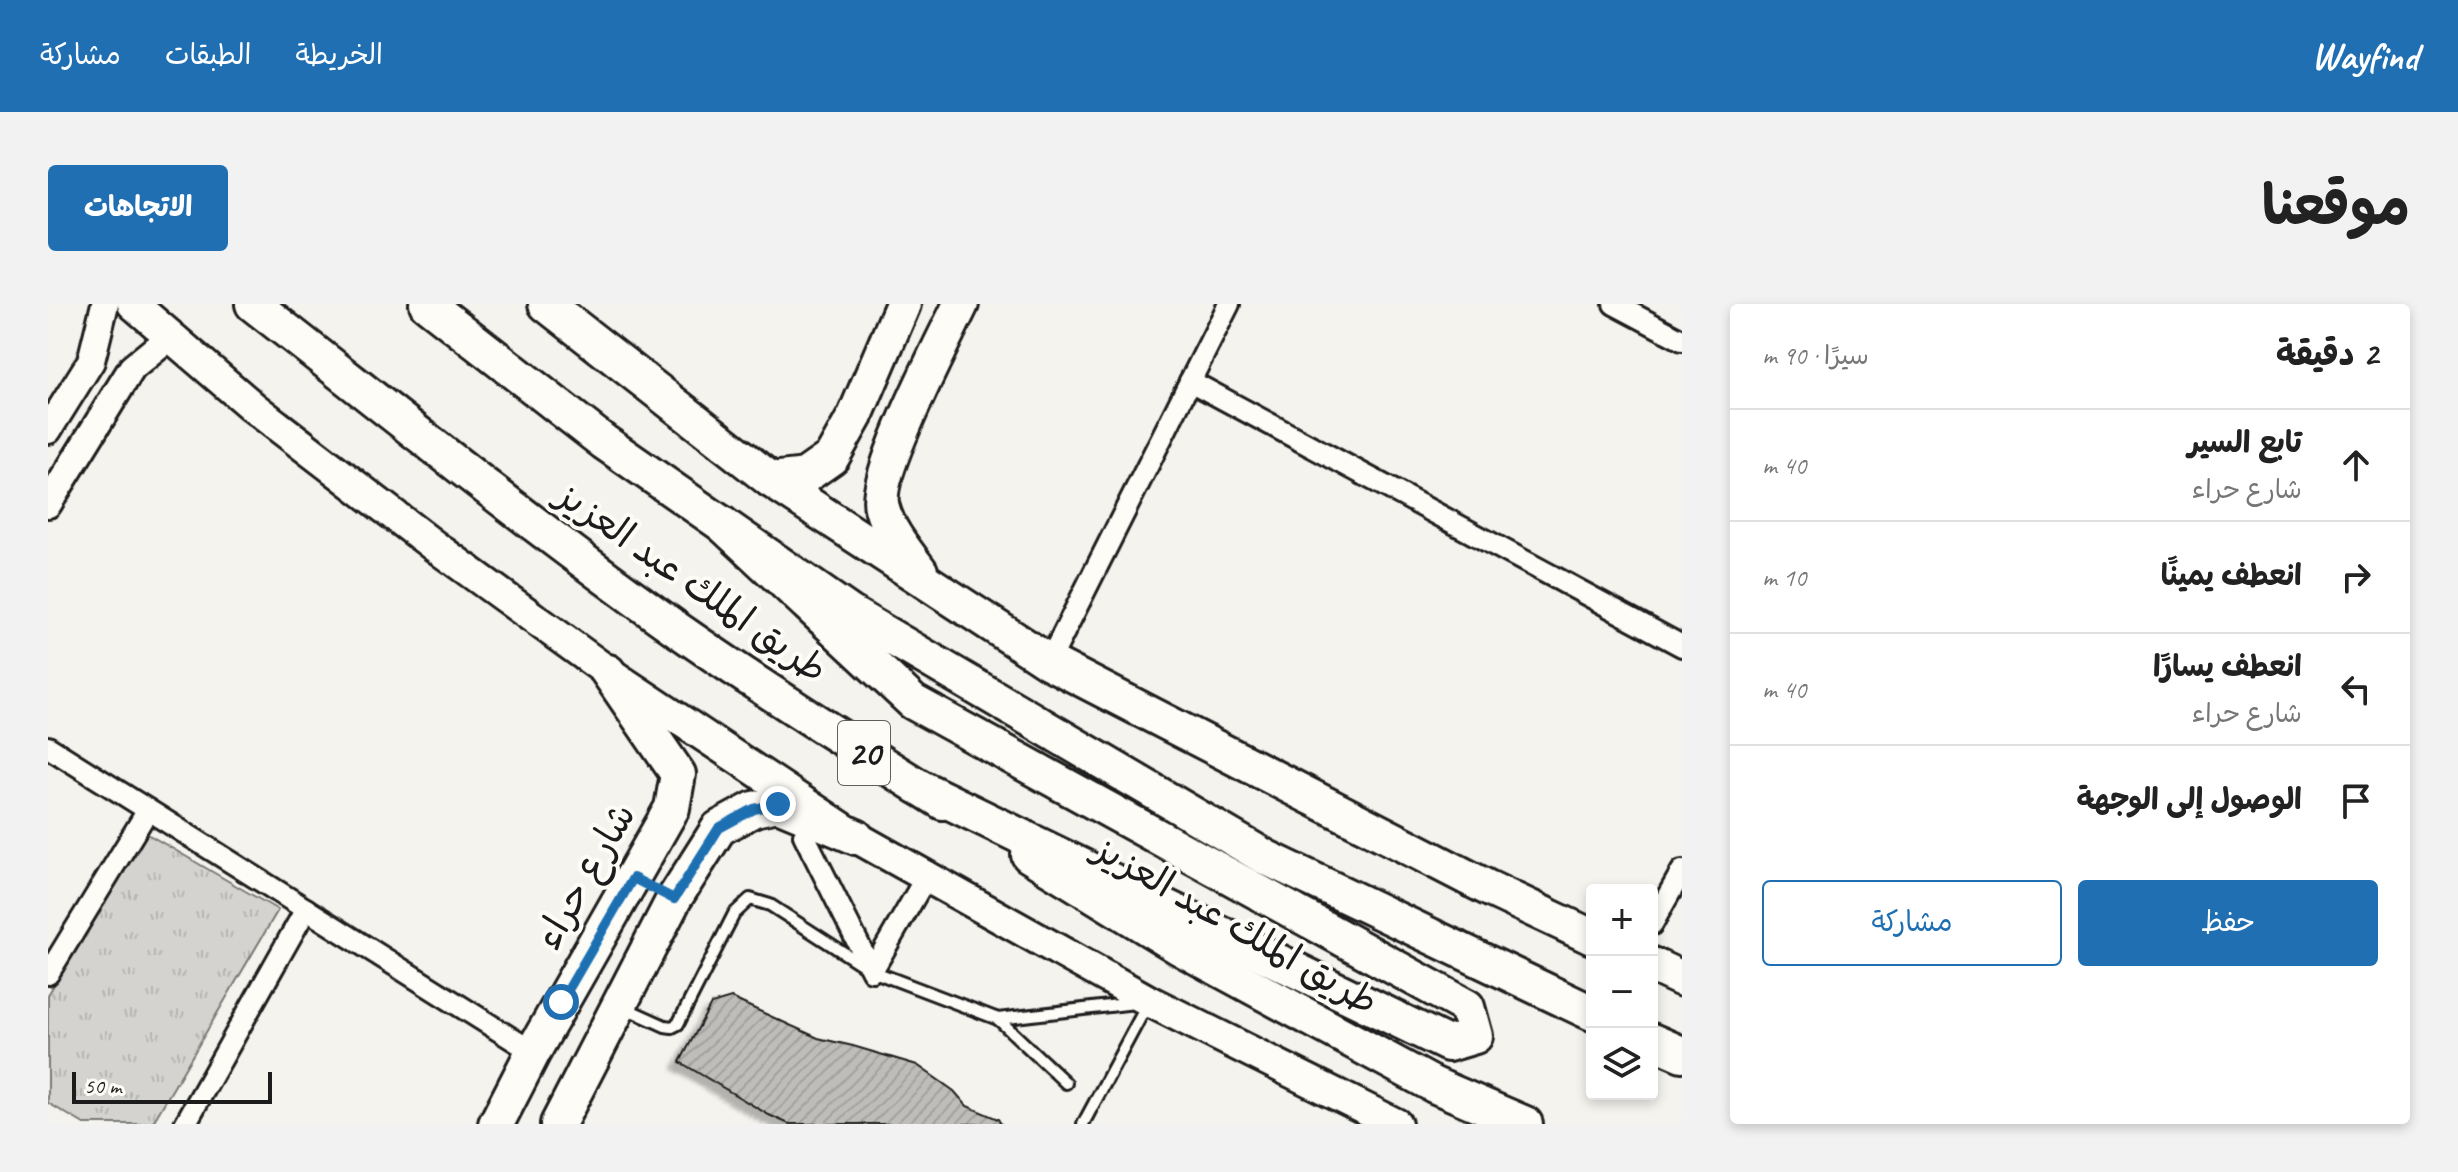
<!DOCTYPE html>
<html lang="ar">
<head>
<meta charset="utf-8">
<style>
	:root { --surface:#fff; --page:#f2f2f2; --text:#222; --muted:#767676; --line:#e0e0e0; --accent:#1f6fb2 }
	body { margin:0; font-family:Caveat,"Playpen Sans Arabic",sans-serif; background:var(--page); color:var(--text); direction:rtl }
	.controls { position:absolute; right:24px; bottom:24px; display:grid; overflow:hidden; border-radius:8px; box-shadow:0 4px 12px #0003 }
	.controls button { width:72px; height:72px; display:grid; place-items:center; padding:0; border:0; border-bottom:2px solid var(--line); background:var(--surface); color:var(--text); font:40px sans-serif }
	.scale { position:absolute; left:24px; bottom:20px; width:200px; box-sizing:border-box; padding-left:8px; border:4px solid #1c1c1c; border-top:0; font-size:22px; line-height:28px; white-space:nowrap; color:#1c1c1c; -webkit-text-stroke:6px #fdfcf7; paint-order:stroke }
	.stop { position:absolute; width:24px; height:24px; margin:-18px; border:6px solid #1f6fb2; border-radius:50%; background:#fff }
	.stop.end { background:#1f6fb2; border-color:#fff; box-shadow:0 2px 8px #0008 }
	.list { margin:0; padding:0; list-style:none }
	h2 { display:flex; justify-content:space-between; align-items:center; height:104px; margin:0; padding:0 32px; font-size:34px }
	h2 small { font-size:26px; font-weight:400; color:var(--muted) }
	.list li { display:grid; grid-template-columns:52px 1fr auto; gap:24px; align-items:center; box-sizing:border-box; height:112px; padding:0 32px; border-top:2px solid var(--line) }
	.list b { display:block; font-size:30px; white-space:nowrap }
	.list p { margin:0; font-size:26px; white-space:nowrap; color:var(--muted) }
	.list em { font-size:26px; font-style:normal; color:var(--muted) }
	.actions { display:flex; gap:16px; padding:24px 32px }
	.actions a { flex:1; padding:18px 0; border:2px solid var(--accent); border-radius:8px; text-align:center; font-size:28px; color:var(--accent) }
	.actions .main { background:var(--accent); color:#fff }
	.icon { flex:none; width:44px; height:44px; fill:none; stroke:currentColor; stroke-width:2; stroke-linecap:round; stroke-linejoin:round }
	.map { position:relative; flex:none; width:1634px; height:820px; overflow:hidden; direction:ltr; border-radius:8px }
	header { display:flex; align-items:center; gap:48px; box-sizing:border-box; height:112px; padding:0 40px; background:var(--accent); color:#fff }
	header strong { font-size:38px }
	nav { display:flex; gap:44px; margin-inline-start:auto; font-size:28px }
	.intro { display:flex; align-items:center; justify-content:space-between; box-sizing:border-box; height:192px; padding:0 48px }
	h1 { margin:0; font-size:56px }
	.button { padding:20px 36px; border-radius:8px; background:var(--accent); color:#fff; font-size:28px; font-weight:700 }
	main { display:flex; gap:48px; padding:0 48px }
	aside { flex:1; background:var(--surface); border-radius:8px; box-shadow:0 4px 12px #0003 }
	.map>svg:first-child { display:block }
	.park { fill:url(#park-tufts); stroke:#787876; stroke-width:2 }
	.building { fill:url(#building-hatch); stroke:#1c1c1c; stroke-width:2; filter:url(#shadow) }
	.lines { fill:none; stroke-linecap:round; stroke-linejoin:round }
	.service-casing { stroke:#1c1c1c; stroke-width:16 }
	.minor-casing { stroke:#1c1c1c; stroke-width:26 }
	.tertiary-casing { stroke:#1c1c1c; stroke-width:32 }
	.secondary-casing { stroke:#1c1c1c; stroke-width:36 }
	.primary-casing { stroke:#1c1c1c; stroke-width:40 }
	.trunk-casing { stroke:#1c1c1c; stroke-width:40 }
	.service { stroke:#fdfcf7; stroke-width:10 }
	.minor { stroke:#fdfcf7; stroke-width:20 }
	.tertiary { stroke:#fdfcf7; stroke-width:26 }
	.secondary { stroke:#fdfcf7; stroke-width:30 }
	.primary { stroke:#fdfcf7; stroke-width:34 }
	.trunk { stroke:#fdfcf7; stroke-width:34 }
	.route { stroke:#1f6fb2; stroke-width:10 }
	.labels { text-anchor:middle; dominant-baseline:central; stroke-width:8; stroke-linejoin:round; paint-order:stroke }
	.shield { fill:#fdfcf7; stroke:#605f5e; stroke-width:2 }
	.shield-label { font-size:36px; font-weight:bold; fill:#1c1c1c }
	.street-label { font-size:38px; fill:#1c1c1c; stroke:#fdfcf7 }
</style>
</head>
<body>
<header>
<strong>Wayfind</strong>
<nav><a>الخريطة</a><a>الطبقات</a><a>مشاركة</a></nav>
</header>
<div class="intro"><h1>موقعنا</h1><a class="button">الاتجاهات</a></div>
<main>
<aside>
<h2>2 دقيقة<small>سيرًا · 90 m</small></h2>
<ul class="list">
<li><svg class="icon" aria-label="ahead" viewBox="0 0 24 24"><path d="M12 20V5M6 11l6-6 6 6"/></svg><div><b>تابع السير</b><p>شارع حراء</p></div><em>40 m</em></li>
<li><svg class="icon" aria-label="right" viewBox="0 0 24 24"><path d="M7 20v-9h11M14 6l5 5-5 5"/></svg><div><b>انعطف يمينًا</b></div><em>10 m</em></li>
<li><svg class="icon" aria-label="left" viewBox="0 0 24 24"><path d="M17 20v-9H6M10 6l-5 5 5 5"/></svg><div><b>انعطف يسارًا</b><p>شارع حراء</p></div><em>40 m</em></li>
<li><svg class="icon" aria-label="arrive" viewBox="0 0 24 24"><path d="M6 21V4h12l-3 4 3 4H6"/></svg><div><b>الوصول إلى الوجهة</b></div></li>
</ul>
<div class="actions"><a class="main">حفظ</a><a>مشاركة</a></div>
</aside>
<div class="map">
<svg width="1634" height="820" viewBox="0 0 1634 820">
	<defs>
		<pattern id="park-tufts" width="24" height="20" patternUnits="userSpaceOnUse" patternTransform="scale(2)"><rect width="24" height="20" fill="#d4d3cf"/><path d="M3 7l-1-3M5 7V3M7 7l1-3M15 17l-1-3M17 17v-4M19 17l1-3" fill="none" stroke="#b5b5b1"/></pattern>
		<pattern id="building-hatch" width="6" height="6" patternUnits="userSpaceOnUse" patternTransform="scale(2)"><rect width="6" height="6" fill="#bebdba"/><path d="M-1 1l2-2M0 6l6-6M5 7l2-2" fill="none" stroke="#a3a29f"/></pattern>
		<filter id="shadow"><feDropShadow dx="-7" dy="7" stdDeviation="2" flood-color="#0004"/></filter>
	</defs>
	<rect width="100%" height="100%" fill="#f4f3ee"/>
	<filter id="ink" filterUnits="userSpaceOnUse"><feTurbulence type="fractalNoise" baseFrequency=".0125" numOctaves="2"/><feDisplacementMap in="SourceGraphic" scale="16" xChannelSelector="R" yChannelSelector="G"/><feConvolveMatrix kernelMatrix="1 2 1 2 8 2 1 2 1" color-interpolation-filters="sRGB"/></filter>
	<g filter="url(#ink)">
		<path class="park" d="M96,528L230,606L104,820H36L0,799V691Z"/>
		<path class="building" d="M683,694L770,734L805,742L869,761L906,787L919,802L950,815L953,820H741L721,811L632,758L663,700Z"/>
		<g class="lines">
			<defs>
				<g id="service">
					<path d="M575,703L617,722L624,723L630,720L686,610L702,595L722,601L824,667L950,715L1087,699"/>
					<path d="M950,715L1018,779"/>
					<path d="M1035,820L1100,699"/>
				</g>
				<g id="minor">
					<path d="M1566,0L1634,36"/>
					<path d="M1142,77L1634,342"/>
					<path d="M1001,358L1181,0"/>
					<path d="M0,443L485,748"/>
					<path d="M756,531L824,667L878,573"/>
					<path d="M1604,620L1634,567"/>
					<path d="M0,670L100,506"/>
					<path d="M137,820L258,605"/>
				</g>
				<g id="tertiary">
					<path d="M0,126L43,57L57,0"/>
					<path d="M0,200L84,64L123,32"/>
				</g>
				<path id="secondary" d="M85,0L205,103L385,241L560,368L808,533L1101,697L1348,820"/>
				<g id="primary">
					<path d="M205,0C346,110 485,223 630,326C716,386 806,442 895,498"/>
					<path d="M379,0L556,138L802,309L1217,553L1544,709"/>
					<path d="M498,0L723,176L1001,358L1440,584L1544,633"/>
					<path d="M723,176L757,172L784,153L807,112L855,0"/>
					<path d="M872,267C858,248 840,227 834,204C824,172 896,36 913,0"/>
					<path d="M981,551L1131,643L1386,781L1477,820"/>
					<path d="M1604,661L1634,675"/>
					<path d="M1604,737L1634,750"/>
					<path d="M448,820L485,748L624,504L630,470L560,368"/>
					<path d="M510,820L626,595L671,524L706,505L730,500L808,533"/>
				</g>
				<path id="trunk" d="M673,219L865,398L1419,703L1427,732L1400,740L869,482"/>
			</defs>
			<use href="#service" class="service-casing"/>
			<use href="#minor" class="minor-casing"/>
			<use href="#tertiary" class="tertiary-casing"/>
			<use href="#secondary" class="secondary-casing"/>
			<use href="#primary" class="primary-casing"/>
			<use href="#trunk" class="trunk-casing"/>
			<use href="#service" class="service"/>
			<use href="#minor" class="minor"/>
			<use href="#tertiary" class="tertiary"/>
			<use href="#secondary" class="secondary"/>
			<use href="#primary" class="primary"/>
			<use href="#trunk" class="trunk"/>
		</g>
	</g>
	<g class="lines" filter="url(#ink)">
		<path class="route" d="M513,698L585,574L626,595L671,524L706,505L730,500"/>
	</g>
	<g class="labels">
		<rect class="shield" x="790" y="417" width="52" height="64" rx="6"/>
		<g class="shield-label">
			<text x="816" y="449">20</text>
		</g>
		<g class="street-label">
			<text transform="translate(644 278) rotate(35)">طريق الملك عبد العزيز</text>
			<text transform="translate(537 572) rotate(-60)">شارع حراء</text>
			<text transform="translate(1188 621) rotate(30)">طريق الملك عبد العزيز</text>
		</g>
	</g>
</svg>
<div class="controls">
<button>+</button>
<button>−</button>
<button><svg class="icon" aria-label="layers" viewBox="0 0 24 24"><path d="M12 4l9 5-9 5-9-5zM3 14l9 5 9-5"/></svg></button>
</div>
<div class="scale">50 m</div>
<div class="stop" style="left:513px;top:698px"></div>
<div class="stop end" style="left:730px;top:500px"></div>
</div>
</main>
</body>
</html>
